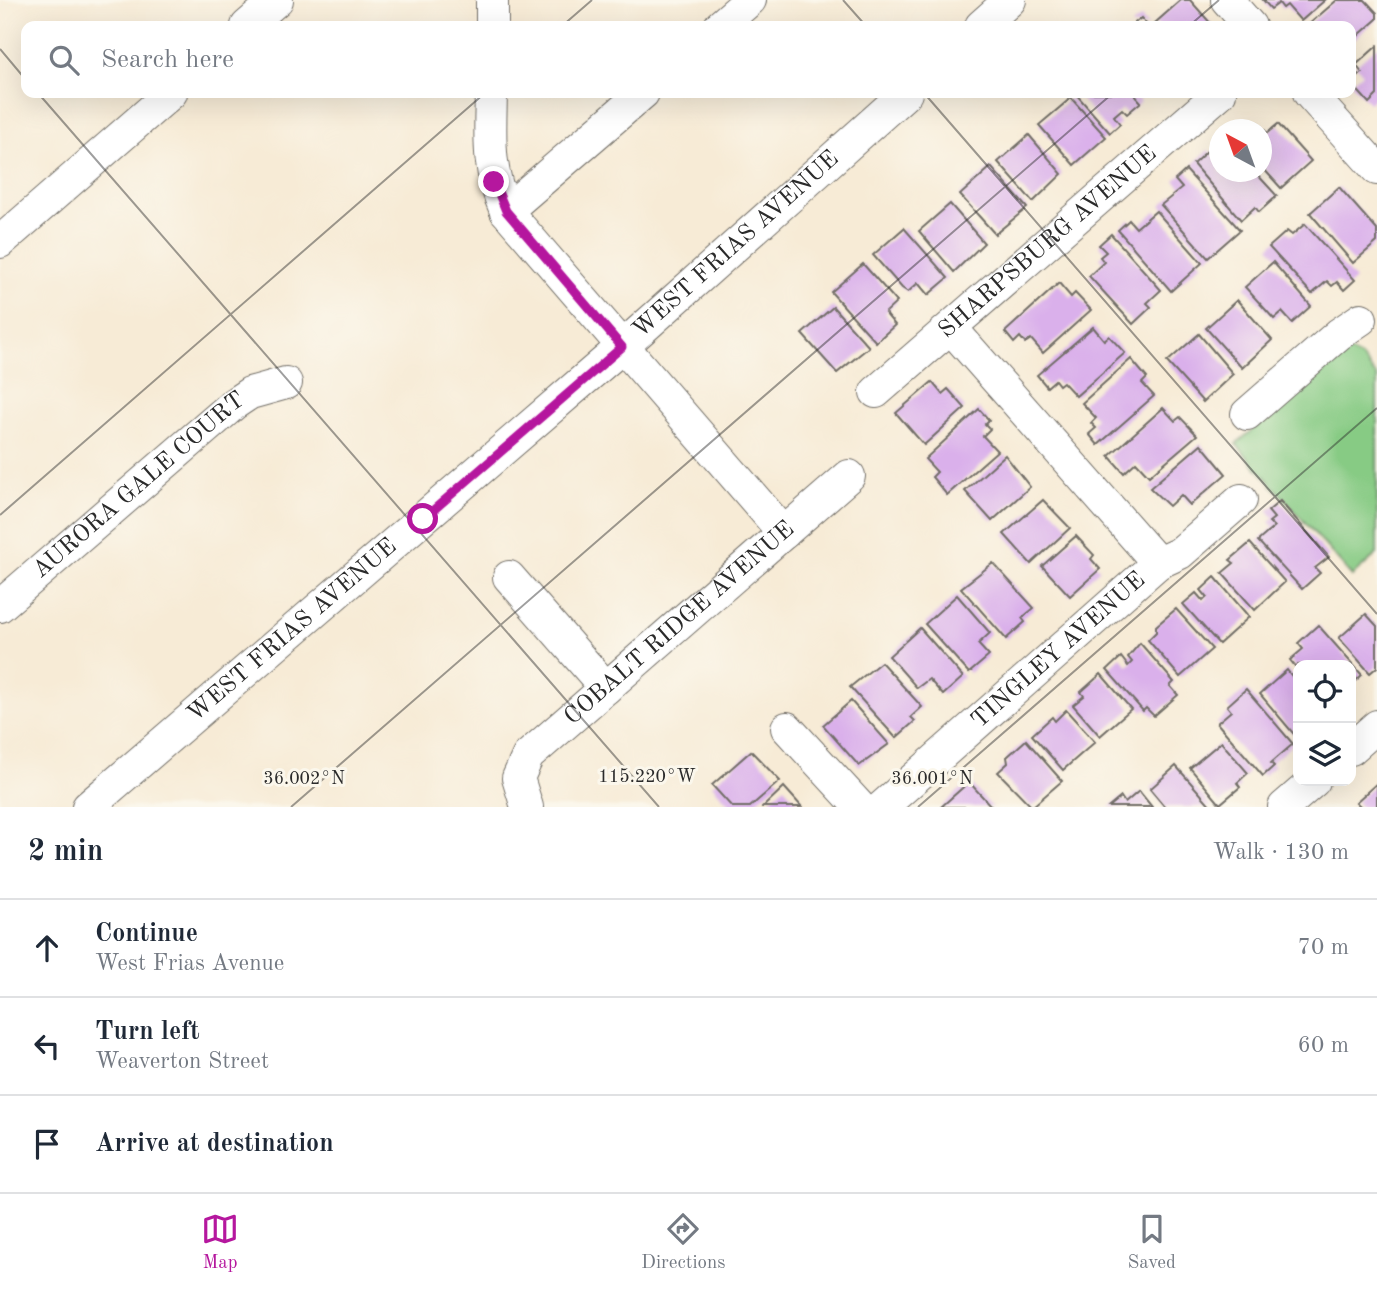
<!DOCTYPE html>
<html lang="en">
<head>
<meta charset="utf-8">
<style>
	:root { --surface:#fff; --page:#f2f2f3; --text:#1f2937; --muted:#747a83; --line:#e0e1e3; --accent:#b5179e }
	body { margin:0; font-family:"Old Standard TT",serif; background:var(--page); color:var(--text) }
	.controls { position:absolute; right:21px; bottom:21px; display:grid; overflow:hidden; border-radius:14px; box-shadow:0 7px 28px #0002 }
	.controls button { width:63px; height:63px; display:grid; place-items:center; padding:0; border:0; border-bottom:2px solid var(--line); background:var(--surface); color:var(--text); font:35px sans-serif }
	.compass { position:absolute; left:1209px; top:119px; width:63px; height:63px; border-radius:50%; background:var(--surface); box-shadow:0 7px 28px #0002; rotate:319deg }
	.stop { position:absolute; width:21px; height:21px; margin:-16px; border:5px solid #b5179e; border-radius:50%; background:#fff }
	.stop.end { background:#b5179e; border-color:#fff; box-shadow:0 2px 7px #0008 }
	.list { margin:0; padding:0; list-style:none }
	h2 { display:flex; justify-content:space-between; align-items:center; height:91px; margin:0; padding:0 28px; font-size:30px }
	h2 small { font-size:23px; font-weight:400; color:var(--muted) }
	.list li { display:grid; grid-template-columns:46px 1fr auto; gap:21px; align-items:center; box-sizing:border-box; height:98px; padding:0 28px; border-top:2px solid var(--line) }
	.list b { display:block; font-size:26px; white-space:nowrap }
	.list p { margin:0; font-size:23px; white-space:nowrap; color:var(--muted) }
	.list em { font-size:23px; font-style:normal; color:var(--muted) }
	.icon { flex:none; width:38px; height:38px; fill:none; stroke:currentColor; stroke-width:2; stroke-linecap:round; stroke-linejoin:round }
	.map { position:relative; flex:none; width:1377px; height:807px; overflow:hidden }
	.search { position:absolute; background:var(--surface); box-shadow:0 7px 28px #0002; left:21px; right:21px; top:21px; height:77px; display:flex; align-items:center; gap:18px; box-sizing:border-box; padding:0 24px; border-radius:14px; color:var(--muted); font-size:26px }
	.sheet { height:385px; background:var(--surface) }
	nav { display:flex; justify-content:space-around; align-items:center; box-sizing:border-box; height:98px; border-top:2px solid var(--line); background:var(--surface); font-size:19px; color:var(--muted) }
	nav a { display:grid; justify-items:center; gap:4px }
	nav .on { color:var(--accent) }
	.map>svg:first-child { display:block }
	.green { fill:#87cb84; stroke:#597b58; stroke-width:2 }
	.building { fill:#dab0eb }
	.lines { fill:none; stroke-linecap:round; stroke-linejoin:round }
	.minor-casing { stroke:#726e67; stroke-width:34 }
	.minor { stroke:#fff; stroke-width:32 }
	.route { stroke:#b5179e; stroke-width:9 }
	.ticks { fill:none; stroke:#2b2b2b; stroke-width:2; stroke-opacity:0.45 }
	.labels { text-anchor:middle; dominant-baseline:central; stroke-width:6; stroke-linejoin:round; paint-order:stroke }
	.street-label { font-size:24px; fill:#2b2b2b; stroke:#fbf7ec }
	.ticks-label { font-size:18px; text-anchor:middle; fill:#2b2b2b; stroke:#fbf7ec; stroke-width:6; stroke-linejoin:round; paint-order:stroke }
</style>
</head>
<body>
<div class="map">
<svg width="1377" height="807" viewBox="0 0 1377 807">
	<rect width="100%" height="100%" fill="#fbf7ec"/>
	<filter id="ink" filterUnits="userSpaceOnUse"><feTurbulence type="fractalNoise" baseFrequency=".0143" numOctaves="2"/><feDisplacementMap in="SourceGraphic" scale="14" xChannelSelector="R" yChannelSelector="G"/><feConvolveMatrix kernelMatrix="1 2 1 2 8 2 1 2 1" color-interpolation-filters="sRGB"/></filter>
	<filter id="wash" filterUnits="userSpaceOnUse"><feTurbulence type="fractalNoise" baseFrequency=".00686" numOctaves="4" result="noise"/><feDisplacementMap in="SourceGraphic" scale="28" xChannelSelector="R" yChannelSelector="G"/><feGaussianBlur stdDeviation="1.57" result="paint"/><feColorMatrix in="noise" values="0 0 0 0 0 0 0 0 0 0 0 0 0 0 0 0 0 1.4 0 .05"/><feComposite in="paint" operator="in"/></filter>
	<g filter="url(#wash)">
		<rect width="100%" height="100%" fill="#f7ebd6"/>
		<path class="green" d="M1346,350L1361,357L1377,377V554L1352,576L1236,444Z"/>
		<g id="blocks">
			<g class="building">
				<path d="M1181,0H1190L1213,26H1159L1155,23Z"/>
				<path d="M1263,0H1325L1301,21L1287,5L1283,8L1279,3L1271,9Z"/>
				<path d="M1337,0H1365L1377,13V19L1351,42V26H1307Z"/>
				<path d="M1141,18L1148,26H1131Z"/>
				<path d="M1377,46V95L1369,103L1351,83L1362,73L1356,65Z"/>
				<path d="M1075,93H1133L1141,102L1127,114L1122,109L1114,116L1120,124L1110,133Z"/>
				<path d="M1071,98L1106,137L1074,165L1039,125Z"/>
				<path d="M1257,122L1267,133L1278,124L1311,161L1281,188L1262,167V130H1248Z"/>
				<path d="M1029,135L1062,174L1033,202L998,162Z"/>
				<path d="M1208,150L1220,160V172H1255L1277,196L1259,212L1255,207L1241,220L1193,164Z"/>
				<path d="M991,167L1027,208L995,234L960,195Z"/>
				<path d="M1186,170L1240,230L1208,258L1161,205L1182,188L1175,180Z"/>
				<path d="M1339,187L1377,230V242L1353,263L1310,213Z"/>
				<path d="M950,204L984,243L954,272L919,231Z"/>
				<path d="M1156,211L1202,263L1171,291L1118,230L1129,220L1136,228Z"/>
				<path d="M1305,224L1355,280L1344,290L1337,282L1332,286L1327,281L1312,294L1269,247L1287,231L1292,235Z"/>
				<path d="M904,228L948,278L928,295L918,283L908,292L902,288L873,255Z"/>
				<path d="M1111,234L1161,290L1147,303L1151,307L1133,324L1089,276L1104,262L1100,257L1106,252L1099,245Z"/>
				<path d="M1273,262L1311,306L1292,323L1282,312L1274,319L1245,287Z"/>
				<path d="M863,264L897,302L885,313L895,325L876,342L831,292Z"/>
				<path d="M1059,283L1071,297L1075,293L1091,310L1043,353L1031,339L1025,343L1020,337L1014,343L1005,332Z"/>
				<path d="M1237,300L1272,340L1242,368L1206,328Z"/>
				<path d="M833,307L869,347L837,373L802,334Z"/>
				<path d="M1093,327L1104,340L1109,336L1125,353L1076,396L1063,382L1059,385L1055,380L1047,387L1037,375Z"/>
				<path d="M1199,334L1233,374L1203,402L1167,362Z"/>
				<path d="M1131,359L1147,378L1142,383L1154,396L1098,445L1089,434L1096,428L1091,423L1096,418L1082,403Z"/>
				<path d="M932,382L942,394L948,389L965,408L924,445L896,413Z"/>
				<path d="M1163,408L1175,421L1180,417L1197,435L1149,476L1136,462L1124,473L1109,456Z"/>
				<path d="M979,409L989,420L985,424L990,429L983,436L997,451L947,495L932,477L937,472L925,459Z"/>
				<path d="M1201,444L1226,474L1190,505L1181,495L1169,506L1150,488Z"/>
				<path d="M1005,455L1030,487L992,521L965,491Z"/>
				<path d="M1043,500L1070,528L1031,564L1004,534Z"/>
				<path d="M1280,501L1329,557L1315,568L1320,573L1302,589L1258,541L1274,527L1269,522L1274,518L1268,511Z"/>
				<path d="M1076,536L1094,555L1091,559L1100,569L1070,596L1042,566Z"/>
				<path d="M1250,543L1285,582L1255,610L1222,573L1234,563L1230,560Z"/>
				<path d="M993,563L1034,608L1022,618L1025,622L1006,639L961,588Z"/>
				<path d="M1215,577L1249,617L1219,644L1183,604L1196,593L1203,601L1207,597L1201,590Z"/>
				<path d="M957,595L990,633L978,644L989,656L969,673L925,624Z"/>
				<path d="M1176,609L1212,649L1180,677L1148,640L1156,632V626Z"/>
				<path d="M1366,614L1377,626V667L1370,673L1339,638Z"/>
				<path d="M1318,625L1362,675L1351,685V665H1298V670L1290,660L1303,649L1298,643Z"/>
				<path d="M920,628L963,677L943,695L929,679L917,688L889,656Z"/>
				<path d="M1140,643L1174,682L1170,686L1178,695L1154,716L1146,708L1143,711L1107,670L1121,657L1128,666L1132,662L1128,657Z"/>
				<path d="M881,662L922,707L911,717L915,721L896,738L850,687Z"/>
				<path d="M1287,670L1298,684V739L1260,694Z"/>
				<path d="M1101,674L1131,709L1100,736L1073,705L1084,696L1081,692Z"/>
				<path d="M1246,689L1293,744L1271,763L1274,766L1263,776L1217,723L1231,711L1227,706Z"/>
				<path d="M851,701L889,744L859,766L823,725Z"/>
				<path d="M1066,710L1095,742L1063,770L1032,735L1052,717L1055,721Z"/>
				<path d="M1026,740L1062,781L1032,807L998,772L1008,763L1007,757Z"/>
				<path d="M1221,742L1248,773L1237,783L1240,787L1220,804L1190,768Z"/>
				<path d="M751,751L780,781L750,807H732L712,785Z"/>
				<path d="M1176,766L1212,807H1165L1150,789Z"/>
				<path d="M969,782L992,807H941Z"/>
				<path d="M1377,783V807H1361L1356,802Z"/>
				<path d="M784,787L802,807H763Z"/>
				<path d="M1139,791L1152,807H1109L1121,797L1125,803Z"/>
			</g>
		</g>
	</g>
	<g filter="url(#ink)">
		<use href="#blocks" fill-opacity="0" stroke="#726e67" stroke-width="2"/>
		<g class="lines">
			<defs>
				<g id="minor">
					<path d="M1227,0L1250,26"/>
					<path d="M247,26L277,0"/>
					<path d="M492,26V0"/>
					<path d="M720,26L750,0"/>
					<path d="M981,26L1010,0"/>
					<path d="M491,93C490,139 487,168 506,211L784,533"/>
					<path d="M1309,93L1377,169"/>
					<path d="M506,211L643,93"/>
					<path d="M0,242L171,93"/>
					<path d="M951,328L1158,563"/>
					<path id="s1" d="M876,392L1220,93"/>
					<path d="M1247,414L1339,334L1361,319"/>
					<path d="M509,577L606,688"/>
					<path id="s2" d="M0,606L235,403L250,393L286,383"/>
					<path d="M787,728L860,807"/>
					<path d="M1351,749L1377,726"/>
					<path id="s3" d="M88,807L622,347L906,93"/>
					<path id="s4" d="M527,807L518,778L528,756L849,476"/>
					<path id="s5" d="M882,807L1158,563L1180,553L1241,500"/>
					<path d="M1284,807L1314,781"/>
				</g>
			</defs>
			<use href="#minor" class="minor-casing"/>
			<use href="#minor" class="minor"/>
		</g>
	</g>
	<g class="lines" filter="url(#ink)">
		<path class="route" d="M423,519L622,347L506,211L494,182"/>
	</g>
	<path class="ticks" d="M843,0L866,26M562,26L592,0M1189,26L1219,0M0,49L26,80M38,93L659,807M924,93L1377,614M0,515L485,93M291,807L1113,93M918,807L1377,408"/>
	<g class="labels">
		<g class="street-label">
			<text stroke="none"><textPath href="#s1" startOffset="228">SHARPSBURG AVENUE</textPath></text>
			<text stroke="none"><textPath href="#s3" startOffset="858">WEST FRIAS AVENUE</textPath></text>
			<text stroke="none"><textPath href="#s2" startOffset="184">AURORA GALE COURT</textPath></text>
			<text stroke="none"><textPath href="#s4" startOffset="256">COBALT RIDGE AVENUE</textPath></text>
			<text stroke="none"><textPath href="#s3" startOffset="270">WEST FRIAS AVENUE</textPath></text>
			<text stroke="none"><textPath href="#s5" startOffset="236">TINGLEY AVENUE</textPath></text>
		</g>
	</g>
	<g class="ticks-label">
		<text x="647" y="782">115.220°W</text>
		<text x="304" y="784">36.002°N</text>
		<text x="932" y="784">36.001°N</text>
	</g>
</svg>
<div class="controls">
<button><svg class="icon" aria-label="locate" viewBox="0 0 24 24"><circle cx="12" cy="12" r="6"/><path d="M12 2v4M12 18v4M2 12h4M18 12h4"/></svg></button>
<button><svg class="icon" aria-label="layers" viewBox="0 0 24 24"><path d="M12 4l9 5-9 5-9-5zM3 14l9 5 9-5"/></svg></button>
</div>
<svg class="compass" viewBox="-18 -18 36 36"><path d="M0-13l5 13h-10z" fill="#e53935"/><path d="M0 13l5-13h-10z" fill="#747a83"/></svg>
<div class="stop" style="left:423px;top:519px"></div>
<div class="stop end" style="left:494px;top:182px"></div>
<div class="search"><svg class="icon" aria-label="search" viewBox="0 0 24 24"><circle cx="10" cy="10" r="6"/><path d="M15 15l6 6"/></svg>Search here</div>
</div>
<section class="sheet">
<h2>2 min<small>Walk · 130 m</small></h2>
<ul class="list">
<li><svg class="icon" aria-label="ahead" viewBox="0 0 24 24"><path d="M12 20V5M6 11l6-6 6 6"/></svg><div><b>Continue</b><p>West Frias Avenue</p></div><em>70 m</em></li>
<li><svg class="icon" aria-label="left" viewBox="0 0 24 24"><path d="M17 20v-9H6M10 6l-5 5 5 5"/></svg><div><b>Turn left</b><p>Weaverton Street</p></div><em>60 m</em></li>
<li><svg class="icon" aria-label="arrive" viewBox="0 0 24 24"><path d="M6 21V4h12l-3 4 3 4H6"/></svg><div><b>Arrive at destination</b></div></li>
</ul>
</section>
<nav>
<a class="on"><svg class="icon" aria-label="map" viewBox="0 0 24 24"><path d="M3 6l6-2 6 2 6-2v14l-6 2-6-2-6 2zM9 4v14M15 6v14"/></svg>Map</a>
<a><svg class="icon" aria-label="directions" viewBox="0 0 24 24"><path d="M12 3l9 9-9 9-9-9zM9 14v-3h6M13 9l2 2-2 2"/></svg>Directions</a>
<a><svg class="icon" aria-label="saved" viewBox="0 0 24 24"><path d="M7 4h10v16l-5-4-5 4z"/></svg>Saved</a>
</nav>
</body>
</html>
